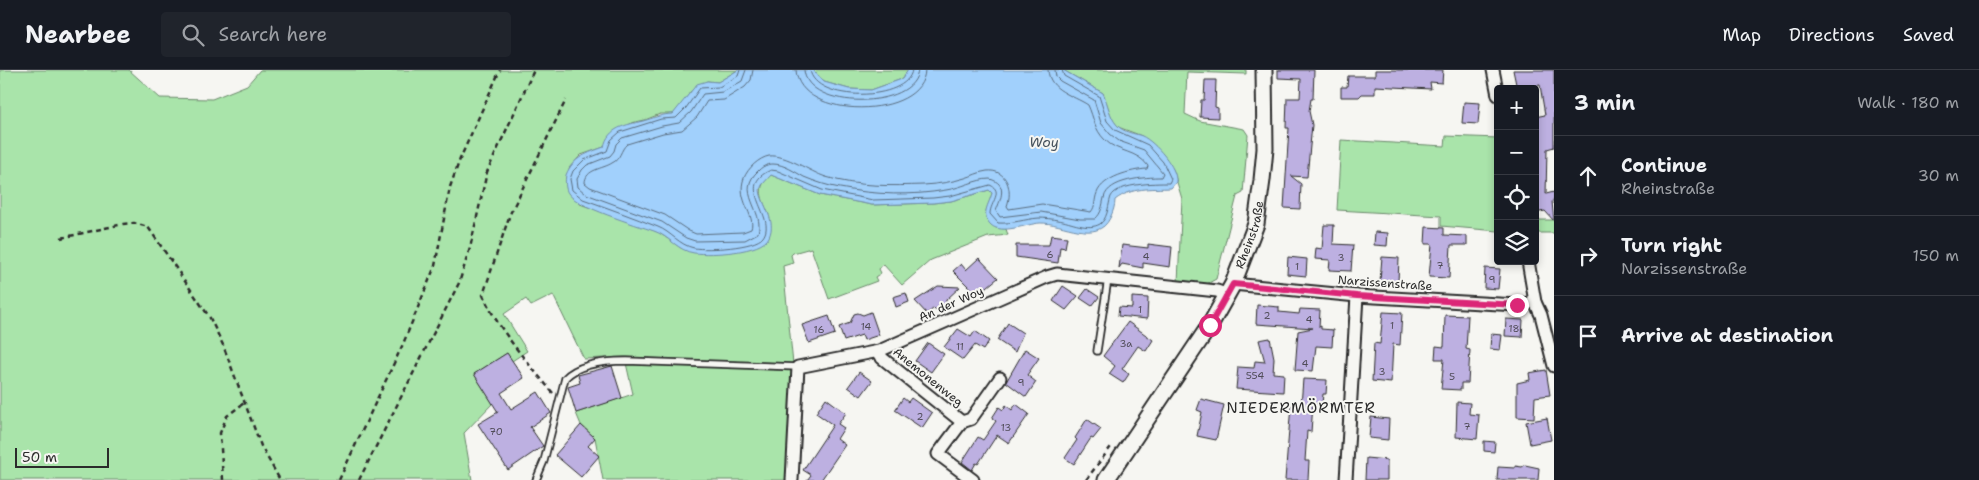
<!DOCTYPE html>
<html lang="en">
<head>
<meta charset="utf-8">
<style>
	:root { --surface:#171b24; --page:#20242c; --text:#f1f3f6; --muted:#9ea1a6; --line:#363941 }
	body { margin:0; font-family:"Shantell Sans",sans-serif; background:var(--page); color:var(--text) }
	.controls { position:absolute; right:15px; top:15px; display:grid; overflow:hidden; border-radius:5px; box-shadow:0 2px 8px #0003 }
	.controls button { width:45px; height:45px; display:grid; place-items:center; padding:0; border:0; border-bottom:1px solid var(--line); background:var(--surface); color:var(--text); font:25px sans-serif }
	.scale { position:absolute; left:15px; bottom:12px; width:94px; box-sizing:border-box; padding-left:5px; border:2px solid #2b2b2b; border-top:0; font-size:14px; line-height:18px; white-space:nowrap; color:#2b2b2b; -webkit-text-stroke:4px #f6f6f2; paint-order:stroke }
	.stop { position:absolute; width:15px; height:15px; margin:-11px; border:4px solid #db2777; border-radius:50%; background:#fff }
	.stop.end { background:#db2777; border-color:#fff; box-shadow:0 1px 5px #0008 }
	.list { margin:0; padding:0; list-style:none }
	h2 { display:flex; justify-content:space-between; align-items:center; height:65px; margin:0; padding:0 20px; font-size:21px }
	h2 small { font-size:16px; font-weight:400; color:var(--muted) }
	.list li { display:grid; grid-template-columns:32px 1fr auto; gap:15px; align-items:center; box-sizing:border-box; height:80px; padding:0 20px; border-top:1px solid var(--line) }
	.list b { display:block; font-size:19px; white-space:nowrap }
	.list p { margin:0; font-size:16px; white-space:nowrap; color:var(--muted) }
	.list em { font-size:16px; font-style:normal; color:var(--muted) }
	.icon { flex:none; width:28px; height:28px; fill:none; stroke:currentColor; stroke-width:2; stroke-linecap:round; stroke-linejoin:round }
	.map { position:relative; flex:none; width:1554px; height:410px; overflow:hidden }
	header { display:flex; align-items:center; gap:30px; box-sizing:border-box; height:70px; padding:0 25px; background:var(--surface); border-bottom:1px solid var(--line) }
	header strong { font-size:24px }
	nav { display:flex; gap:28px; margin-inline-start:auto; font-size:18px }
	.search { width:350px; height:45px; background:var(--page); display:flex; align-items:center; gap:12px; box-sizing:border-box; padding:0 18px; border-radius:5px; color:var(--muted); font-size:19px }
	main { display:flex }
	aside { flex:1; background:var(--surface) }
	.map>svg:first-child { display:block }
	.green { fill:#a9e4aa; stroke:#6a886a }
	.water { fill:#a1d0fc; stroke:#728ea8 }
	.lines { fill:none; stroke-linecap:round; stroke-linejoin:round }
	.shore { stroke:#5a6d7f; stroke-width:1 }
	.building { fill:#bdb0e1; stroke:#2b2b2b }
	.lane-casing { stroke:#2b2b2b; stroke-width:9 }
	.street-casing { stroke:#2b2b2b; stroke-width:15 }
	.secondary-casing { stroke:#2b2b2b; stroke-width:19 }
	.path { stroke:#2b2b2b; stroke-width:2.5; stroke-dasharray:5 4; stroke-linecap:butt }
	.lane { stroke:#f6f6f2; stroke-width:5.5 }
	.street { stroke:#f6f6f2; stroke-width:11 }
	.secondary { stroke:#f6f6f2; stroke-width:15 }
	.route { stroke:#db2777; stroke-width:6 }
	.labels { text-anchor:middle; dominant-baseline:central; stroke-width:4; stroke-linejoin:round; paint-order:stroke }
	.number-label { font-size:10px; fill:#504c58 }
	.street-label { font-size:12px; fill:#2b2b2b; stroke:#f6f6f2 }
	.water-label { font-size:14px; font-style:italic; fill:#48545f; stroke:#f6f6f2 }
	.quarter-label { font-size:15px; letter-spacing:1px; fill:#2b2b2b; stroke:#f6f6f2 }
</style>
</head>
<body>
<header>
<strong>Nearbee</strong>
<div class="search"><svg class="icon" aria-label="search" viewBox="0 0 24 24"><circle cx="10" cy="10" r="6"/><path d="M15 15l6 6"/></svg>Search here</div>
<nav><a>Map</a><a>Directions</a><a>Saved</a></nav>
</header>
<main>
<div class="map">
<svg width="1554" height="410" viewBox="0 0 1554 410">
	<rect width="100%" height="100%" fill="#f6f6f2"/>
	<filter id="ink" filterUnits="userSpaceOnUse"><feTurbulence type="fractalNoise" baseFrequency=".02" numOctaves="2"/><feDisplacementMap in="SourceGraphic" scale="10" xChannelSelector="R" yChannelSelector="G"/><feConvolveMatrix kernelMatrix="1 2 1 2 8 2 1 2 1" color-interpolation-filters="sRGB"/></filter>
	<g filter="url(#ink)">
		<g class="green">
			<path d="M0,0H129L160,28L212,29L247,15L260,0H738L718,12L707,11L690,22L683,34L673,44H660L645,50L631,53L604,77L581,85L569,98L580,134L658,162L681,178L769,145C762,129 755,117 771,105L820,125L872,135L933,133L951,131L989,120L992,123C987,143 980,140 996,158L1006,159L1008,165L988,167L931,190L902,215L883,194L879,199L881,203L875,207L877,211L829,229L811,178L793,183L791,185L793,193L783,196L793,294L624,287L584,289L553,225L531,236L526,229L504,244L527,281L512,291L507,283L474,304L493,333L464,363L472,410H0Z"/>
			<path d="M813,0H908L902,9L871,20L849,19L824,12Z"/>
			<path d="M1063,0H1246V4L1187,2L1185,44L1200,51L1244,59L1248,65L1243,123L1237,126L1216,209L1205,215L1178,212L1182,129L1173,99L1142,66L1118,57L1112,49L1103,23Z"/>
			<path d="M1446,66L1498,68V161L1441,156V146L1337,140L1341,70L1445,76Z"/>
			<rect x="1535" y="150" width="19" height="13"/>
			<path d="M626,293L793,300L786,410H603L595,368L581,355L576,343L633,324Z"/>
		</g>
		<path class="water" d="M738,0H813L824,12L849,19L871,20L902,9L908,0H1063L1103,23C1108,33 1109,46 1117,55C1124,63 1134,63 1142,66C1155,72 1178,98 1176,112L1171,118C1150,119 1132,117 1115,130C1115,136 1113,142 1110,148C1097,175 1062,152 1040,153C1026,154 1002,165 991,155C980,144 989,135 992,123L989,120L951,131L933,133L872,135L820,125L771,105L762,115L760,120C762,136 777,150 769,167C762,183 710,185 694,183C678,181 669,166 654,161C637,155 576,137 568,123C565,119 565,110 566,105C573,87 588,83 604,77C608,57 626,55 643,51C654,48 662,44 673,44L697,14L707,11L718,12Z"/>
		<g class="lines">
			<g class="shore">
				<path d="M740,0L738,6L719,17L700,18L686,38L676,48L661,49L620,62L611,70L607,81L584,90L573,101L570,109L572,120L583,129C608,138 633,147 658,157C671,162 679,175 694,178C707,180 755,178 763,167C778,147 733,116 771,100L778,101L822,120L873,130L933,128L950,126L990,115C1004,121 990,133 990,144L998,153C1012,154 1025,149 1039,148C1045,148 1052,149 1058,150C1071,152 1088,161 1100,154C1107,149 1108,138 1110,130C1112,113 1156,113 1169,113L1171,109L1163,92L1148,75L1115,60L1107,51L1099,26L1064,6L1062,0"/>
				<path d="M746,0L742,11L723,22L703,24L691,42L679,53L662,56L622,68L616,74L614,81L610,86L587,95L582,100L577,109L578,117L586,124L662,152L686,168L695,171L745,170L758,163C765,140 734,122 759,100C763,96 768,94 773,94C784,94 795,102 804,107C816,112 828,116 840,118C875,125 912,126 946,120C961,118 976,109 990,109C1008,114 1001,128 996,141L1000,147L1041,142L1080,149H1095C1102,143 1102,136 1104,128C1108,109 1146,107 1161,107L1163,103L1144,80L1119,71L1110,64L1101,53L1094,30L1060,11L1056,7L1055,0"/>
				<path d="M753,0L751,10L745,17L724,30L707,31L697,47L682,60L663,63L627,74C620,80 621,89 612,93C603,99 585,99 585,113L590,117L665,145L689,161L696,164L743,162L751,159C756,145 736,130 744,108C748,98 759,88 769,86C786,84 810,102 826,107C858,117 891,116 924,115C938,114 952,112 965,108C972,106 979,102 987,101C1007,99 1013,120 1007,136L1009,139L1042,134L1091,142C1096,136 1094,130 1097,123C1103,107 1131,100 1147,99L1148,96C1137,80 1118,83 1105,70C1094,59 1094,48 1088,35C1073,25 1049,21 1048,0"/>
				<path d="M796,0C798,51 924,50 925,0"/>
				<path d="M804,0C806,41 916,40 918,0"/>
				<path d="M810,0C814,33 908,32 912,0"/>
			</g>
		</g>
		<g class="building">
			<path d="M1278,0H1314L1313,29H1311L1309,41L1312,55L1307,107L1291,106L1301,114L1300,139L1284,138L1289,58H1286L1287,28H1300L1301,9L1278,8Z"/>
			<path d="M1375,0H1443L1442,13L1430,12L1431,19L1375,16V24H1362L1359,27H1341V17H1347L1348,6H1375Z"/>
			<path d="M1513,0H1554V77L1547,79L1546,124L1554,122V128L1552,132L1554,151L1545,141L1535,143V47L1545,45L1540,15L1517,19Z"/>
			<path d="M1205,10H1216L1215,37L1218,38V48L1200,47L1201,30H1204Z"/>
			<path d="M1464,32L1480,33L1478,54L1462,53Z"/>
			<path d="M1324,155H1334L1333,174L1353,175L1351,201L1329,200L1330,190L1315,189L1316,178L1322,179Z"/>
			<path d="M1426,157L1444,158V165L1467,166V175H1451L1449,208L1429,207L1432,174H1425Z"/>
			<path d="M1375,162L1388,163L1387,176L1374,175Z"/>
			<path d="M1051,165L1067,167L1065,178L1060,177L1058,193L1016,187V175H1049Z"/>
			<path d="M1148,174L1172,177L1170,197L1143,193V198L1122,194L1119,198L1122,175L1148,178Z"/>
			<path d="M1288,187L1307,189L1306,206L1287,204Z"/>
			<path d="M1382,187L1399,188L1398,212L1380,211Z"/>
			<path d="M979,188L998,208L977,225L953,201L961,194L966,200Z"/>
			<path d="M1485,198L1500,199L1498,219L1484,218Z"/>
			<path d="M938,216L960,217L946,230V236L941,235L936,240L934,238L927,244L915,231Z"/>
			<path d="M1063,216L1078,226L1066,240L1053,231Z"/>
			<path d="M1087,219L1099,227L1092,236L1080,228Z"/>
			<path d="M906,223L909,232L896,237L893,227Z"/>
			<path d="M1132,227L1148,228L1147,249L1118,246L1119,237L1132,238Z"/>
			<path d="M1257,235L1279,237V242L1299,244L1300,239L1320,240L1319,257L1321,256V259L1333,260L1332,277L1316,276L1313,301L1295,300L1298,261L1313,258L1256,254Z"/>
			<path d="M871,242L879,265L864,270L862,265L844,271L839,257L850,253L854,244L858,243L863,245Z"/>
			<path d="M1383,242L1402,243L1400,275L1393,274L1391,313L1372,311L1374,273L1380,274Z"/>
			<path d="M1445,245L1468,246L1466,279L1470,280L1468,313H1461V320L1441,319L1444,289H1435L1436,276L1444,277Z"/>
			<path d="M829,246L835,264L809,273L802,255Z"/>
			<path d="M1506,249L1523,250L1522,267L1505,266Z"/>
			<path d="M1128,252L1153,270L1146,281L1138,276L1122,299L1129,304L1123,313L1109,304L1115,296L1103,286Z"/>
			<path d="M1008,253L1023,263L1015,282L997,270Z"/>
			<path d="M958,259L971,267L975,261L989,271L983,280L975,275L963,290L944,277Z"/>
			<path d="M1491,264L1502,265L1500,280L1490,279Z"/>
			<path d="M1270,268L1274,288L1273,303L1284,304L1283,322L1236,319L1238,297L1254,298L1255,291L1265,292L1259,270Z"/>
			<path d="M928,273L944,284L931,302L915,291Z"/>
			<path d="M1025,279L1039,288L1027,305L1036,312L1026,327L1006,312Z"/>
			<path d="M507,283L524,308L501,323L511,339L538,322L551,343L530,357L543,376L508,400L478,354L498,342L474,304Z"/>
			<path d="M612,296L622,328L576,343L568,317L580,313L578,305Z"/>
			<path d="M1546,300L1550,325L1535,327L1534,348L1517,347V313L1530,310L1529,303Z"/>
			<path d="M859,302L872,311L861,326L848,317Z"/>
			<path d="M1303,309L1327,310L1326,324H1323L1322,334H1313L1311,362L1307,361L1305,391H1309L1308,410H1285L1291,335L1301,336Z"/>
			<path d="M826,328L846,343L838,354L844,358L837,369L845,375L821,410H807L811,405L803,400L833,355L816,343Z"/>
			<path d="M903,328L908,332L911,328L932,343L922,358L895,340Z"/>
			<path d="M1201,329L1224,335L1216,370L1197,366L1202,342L1197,340Z"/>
			<path d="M1457,332L1470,333L1469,344L1479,345L1477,369L1456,367Z"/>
			<path d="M1016,334L1029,344L1009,373L997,365L978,394L976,393L972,400L962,392L978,367L983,370L996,351L992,348L999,337L1003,340L1006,335L1012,340Z"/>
			<path d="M1371,347L1389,349L1388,370L1369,368Z"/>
			<path d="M1547,348L1551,370L1530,374L1526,352Z"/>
			<path d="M1087,349L1101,359L1093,369L1091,368L1074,394L1065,388L1077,370L1075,368Z"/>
			<path d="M581,355L595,368L588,376L599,386L581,407L555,385Z"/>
			<path d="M1484,371L1495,372L1494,382L1484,381Z"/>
			<path d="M1366,388L1387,390V410H1365Z"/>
			<path d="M1525,395L1539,398L1538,410H1497L1498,397L1515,398V396L1522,397Z"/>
		</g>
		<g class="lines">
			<defs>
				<g id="lane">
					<path d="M1097,281L1108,209"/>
					<path d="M536,410L544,391L565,308C579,293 607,291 627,291L798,297"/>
				</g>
				<g id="street">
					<path d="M1493,0L1498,25"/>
					<path d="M1528,191L1535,232L1541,245L1554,296"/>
					<path d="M1233,214L1357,226L1517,235L1535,232"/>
					<path d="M879,281L882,288L962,352L938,384L973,410"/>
					<path d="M962,352L971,349L1000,308"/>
					<path d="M792,410L798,297L879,281L1047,207L1057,204L1217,221L1228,225"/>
					<path d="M1346,410L1357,226"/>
				</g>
				<g id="secondary">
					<path id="s1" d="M1106,410L1210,255L1233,214L1256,154L1262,110L1265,79L1264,0"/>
				</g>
			</defs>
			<use href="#lane" class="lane-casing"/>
			<use href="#street" class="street-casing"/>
			<use href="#secondary" class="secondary-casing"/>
			<g class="path">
				<path d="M61,168L123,154L134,153L148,157L210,248L223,275L261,376L280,410"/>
				<path d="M553,323C528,293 499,261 483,225L510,144L566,30"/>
				<path d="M223,410L220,363L227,346L244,333"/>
				<path d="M339,410L403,274L435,196L450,117L460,89L500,0"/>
				<path d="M359,410L459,213L470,178L487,102L534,0"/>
				<path d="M1086,410L1113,374"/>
			</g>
			<use href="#lane" class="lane"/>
			<use href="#street" class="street"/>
			<use href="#secondary" class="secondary"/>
		</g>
	</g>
	<g class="lines" filter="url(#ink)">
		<path class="route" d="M1210,255L1233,214L1357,226L1517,235"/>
	</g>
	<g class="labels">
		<g class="number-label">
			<text x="1050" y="184">6</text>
			<text x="1146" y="186">4</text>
			<text x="1341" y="187">3</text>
			<text x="1440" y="195">7</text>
			<text x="1297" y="196">1</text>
			<text x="1492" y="209">9</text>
			<text x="1140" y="239">1</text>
			<text x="1267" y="245">2</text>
			<text x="1309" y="249">4</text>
			<text x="1392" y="255">1</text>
			<text x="866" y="256">14</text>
			<text x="1514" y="258">18</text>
			<text x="819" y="259">16</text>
			<text x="1126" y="273">3a</text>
			<text x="960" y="276">11</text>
			<text x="1305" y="293">4</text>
			<text x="1382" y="301">3</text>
			<text x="1255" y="305">554</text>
			<text x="1452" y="306">5</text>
			<text x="1021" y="312">9</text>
			<text x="920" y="346">2</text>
			<text x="1467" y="356">7</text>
			<text x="1006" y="357">13</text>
			<text x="496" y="361">70</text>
		</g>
		<g class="street-label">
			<text stroke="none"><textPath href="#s1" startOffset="286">Rheinstraße</textPath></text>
			<text transform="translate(1385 213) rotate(4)">Narzissenstraße</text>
			<text transform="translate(951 234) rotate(-24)">An der Woy</text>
			<text transform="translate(928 307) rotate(39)">Anemonenweg</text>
		</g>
		<g class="water-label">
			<text x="1044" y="72">Woy</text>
		</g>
		<g class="quarter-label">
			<text x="1301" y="338">NIEDERMÖRMTER</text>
		</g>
	</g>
</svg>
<div class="controls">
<button>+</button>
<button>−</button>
<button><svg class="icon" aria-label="locate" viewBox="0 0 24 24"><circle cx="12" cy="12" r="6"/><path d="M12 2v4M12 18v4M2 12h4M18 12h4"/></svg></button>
<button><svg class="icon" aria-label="layers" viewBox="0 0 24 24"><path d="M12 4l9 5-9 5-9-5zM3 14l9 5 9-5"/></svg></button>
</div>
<div class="scale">50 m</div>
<div class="stop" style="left:1210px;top:255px"></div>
<div class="stop end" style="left:1517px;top:235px"></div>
</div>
<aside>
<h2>3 min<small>Walk · 180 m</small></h2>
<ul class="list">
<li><svg class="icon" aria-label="ahead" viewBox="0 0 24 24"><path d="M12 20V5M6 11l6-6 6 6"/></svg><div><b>Continue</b><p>Rheinstraße</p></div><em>30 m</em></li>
<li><svg class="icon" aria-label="right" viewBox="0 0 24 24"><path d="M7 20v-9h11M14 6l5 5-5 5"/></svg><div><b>Turn right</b><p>Narzissenstraße</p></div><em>150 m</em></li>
<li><svg class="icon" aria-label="arrive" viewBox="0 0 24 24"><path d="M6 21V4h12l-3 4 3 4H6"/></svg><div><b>Arrive at destination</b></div></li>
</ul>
</aside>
</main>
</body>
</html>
